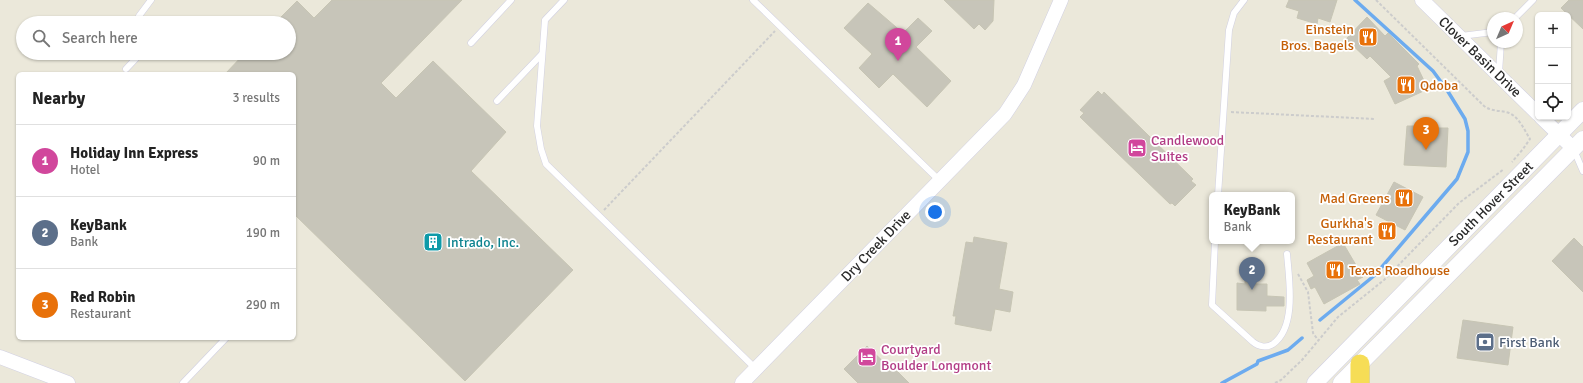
<!DOCTYPE html>
<html lang="en">
<head>
<meta charset="utf-8">
<style>
	:root { --surface:#fff; --page:#f2f2f2; --text:#222; --muted:#767676; --line:#e0e0e0; --accent:#4538fb }
	body { margin:0; font-family:Signika,sans-serif; background:var(--page); color:var(--text) }
	.controls { position:absolute; right:12px; top:12px; display:grid; overflow:hidden; border-radius:6px; box-shadow:0 1px 3px #0004 }
	.controls button { width:36px; height:36px; display:grid; place-items:center; padding:0; border:0; border-bottom:1px solid var(--line); background:var(--surface); color:var(--text); font:20px sans-serif }
	.compass { position:absolute; left:1487px; top:12px; width:36px; height:36px; border-radius:50%; background:var(--surface); box-shadow:0 1px 3px #0004; rotate:44deg }
	.you { position:absolute; left:935px; top:212px; width:14px; height:14px; margin:-10px; border:3px solid #fff; border-radius:50%; background:#1a73e8; box-shadow:0 0 0 6px #1a73e833 }
	.badge { display:grid; place-items:center; width:26px; height:26px; border-radius:50%; background:var(--accent); color:#fff; font-size:13px; font-weight:700 }
	.pin { position:absolute; translate:-50% -33px; filter:drop-shadow(0 1px 2px #0008) }
	.pin::after { content:''; position:absolute; top:21px; width:14px; height:12px; background:inherit; clip-path:polygon(0 0,100% 0,50% 100%) }
	.popup { position:absolute; left:1209px; top:192px; width:86px; height:52px; box-sizing:border-box; display:grid; place-content:center; border-radius:6px; background:var(--surface); filter:drop-shadow(0 1px 3px #0005); font-size:13px; white-space:nowrap; color:var(--muted) }
	.popup b { font-size:15px; color:var(--text) }
	.popup::after { content:''; position:absolute; left:50%; top:100%; margin-left:-8px; border:8px solid transparent; border-top-color:var(--surface) }
	.list { margin:0; padding:0; list-style:none }
	h2 { display:flex; justify-content:space-between; align-items:center; height:52px; margin:0; padding:0 16px; font-size:17px }
	h2 small { font-size:13px; font-weight:400; color:var(--muted) }
	.list li { display:grid; grid-template-columns:26px 1fr auto; gap:12px; align-items:center; box-sizing:border-box; height:72px; padding:0 16px; border-top:1px solid var(--line) }
	.list b { display:block; font-size:15px; white-space:nowrap }
	.list p { margin:0; font-size:13px; white-space:nowrap; color:var(--muted) }
	.list em { font-size:13px; font-style:normal; color:var(--muted) }
	.icon { flex:none; width:22px; height:22px; fill:none; stroke:currentColor; stroke-width:2; stroke-linecap:round; stroke-linejoin:round }
	.map { position:relative; flex:none; width:1583px; height:383px; overflow:hidden }
	.search { position:absolute; background:var(--surface); box-shadow:0 1px 3px #0004; left:16px; top:16px; width:280px; height:44px; display:flex; align-items:center; gap:10px; box-sizing:border-box; padding:0 14px; border-radius:22px; color:var(--muted); font-size:15px }
	.panel { position:absolute; background:var(--surface); box-shadow:0 1px 3px #0004; left:16px; top:72px; width:280px; height:268px; border-radius:6px }
	.map>svg:first-child { display:block }
	.lines { fill:none; stroke-linecap:round; stroke-linejoin:round }
	.stream { stroke:#6cabef; stroke-width:3.5 }
	.building { fill:#c7c5b9; stroke:#c7c5b4 }
	.service-casing { stroke:#d1d0e2; stroke-width:7 }
	.tertiary-casing { stroke:#d1d0e2; stroke-width:15 }
	.secondary-casing { stroke:#d1d0e2; stroke-width:17 }
	.trunk-casing { stroke:#ccc; stroke-width:20 }
	.path { stroke:#ccc; stroke-width:2; stroke-dasharray:3 2; stroke-linecap:butt }
	.service { stroke:#fff; stroke-width:6 }
	.tertiary { stroke:#fff; stroke-width:14 }
	.secondary { stroke:#fff; stroke-width:16 }
	.trunk { stroke:#f6dd56; stroke-width:19 }
	.labels { text-anchor:middle; dominant-baseline:central; stroke-width:3.5; stroke-linejoin:round; paint-order:stroke }
	.food-label { font-size:14px; fill:#c56008; stroke:#fff; text-anchor:end }
	.street-label { font-size:14px; fill:#292929; stroke:#fff }
	.hotel-label { font-size:14px; fill:#b23c85; stroke:#fff; text-anchor:start }
	.culture-label { font-size:14px; fill:#0d838f; stroke:#fff; text-anchor:start }
	.service-label { font-size:14px; fill:#4e5e75; stroke:#fff; text-anchor:start }
</style>
</head>
<body>
<div class="map">
<svg width="1583" height="383" viewBox="0 0 1583 383">
	<rect width="100%" height="100%" fill="#ebe8da"/>
	<g class="lines">
		<g class="stream">
			<path d="M1320,320L1375,275L1457,179L1468,152V131L1465,119L1447,90L1433,71L1355,0"/>
			<path d="M1222,383L1257,364L1258,361L1288,350L1302,338"/>
		</g>
	</g>
	<g class="building">
		<path d="M332,0H462L381,83L396,98L433,61L506,132L471,171L573,270L465,381L294,214V74H225L245,53H289V23H275L297,1L314,18Z"/>
		<path d="M944,0H994L993,21L985,30L979,24L974,29Z"/>
		<path d="M1289,0H1337L1330,22L1318,18L1317,24L1297,18L1299,11L1286,7Z"/>
		<path d="M1569,0H1583V29L1561,8Z"/>
		<path d="M868,3L903,33L918,18L932,31L916,47L951,81L927,107L893,74L879,88L859,68L872,54L844,28Z"/>
		<path d="M1367,17L1385,36L1388,33L1419,64L1417,66L1428,89L1395,104L1384,81L1391,77L1370,56L1367,59L1346,39Z"/>
		<path d="M1098,91L1102,95L1104,92L1193,179L1191,181L1196,185L1175,206L1172,203L1170,204L1080,117L1084,113L1080,110Z"/>
		<path d="M1420,121L1436,122V128H1448L1446,167L1404,165L1407,126H1420Z"/>
		<path d="M1394,182L1423,197L1405,230L1376,215Z"/>
		<path d="M974,237L1007,243L999,289L1013,292L1010,312L995,309L991,331L955,324L956,316H953L966,242L973,243Z"/>
		<path d="M1574,238L1583,247V292L1552,261Z"/>
		<path d="M1343,243L1363,277L1357,280L1360,284L1324,304L1315,287L1311,289L1307,280L1314,276L1307,263Z"/>
		<path d="M1245,279L1256,280V284H1267V296L1284,297V306H1266V311L1237,310V283L1245,284Z"/>
		<path d="M1463,320L1513,327L1508,365L1457,358Z"/>
		<path d="M867,346L894,372L896,370L909,383H858L844,369Z"/>
	</g>
	<g class="lines">
		<defs>
			<g id="service">
				<path d="M564,0L545,20L537,126L541,149L546,164L756,369"/>
				<path d="M753,0L940,181"/>
				<path d="M1515,18L1533,0"/>
				<path d="M138,23L139,16L151,0"/>
				<path d="M1461,36L1493,32"/>
				<path d="M471,43L511,0"/>
				<path d="M126,69L141,53"/>
				<path d="M1499,73L1501,42"/>
				<path d="M497,101L542,54"/>
				<path d="M1574,150L1583,171"/>
				<path d="M1218,195L1229,30L1234,13L1244,0"/>
				<path d="M1215,241L1212,305L1253,342C1259,347 1267,348 1273,344C1297,327 1289,279 1287,254"/>
				<path d="M183,383L226,338"/>
			</g>
			<g id="tertiary">
				<path d="M1422,0L1538,114"/>
				<path d="M1541,117L1574,149"/>
				<path d="M0,357L68,383"/>
				<path d="M742,383L1005,114L1024,85L1061,0"/>
			</g>
			<g id="secondary">
				<path d="M1315,383L1583,110"/>
				<path d="M1341,383L1583,139"/>
			</g>
			<path id="trunk" d="M1360,383V364"/>
		</defs>
		<use href="#service" class="service-casing"/>
		<use href="#tertiary" class="tertiary-casing"/>
		<use href="#secondary" class="secondary-casing"/>
		<use href="#trunk" class="trunk-casing"/>
		<g class="path">
			<path d="M1376,0L1484,106C1492,112 1501,110 1509,113C1519,117 1525,131 1530,139L1523,149L1512,162"/>
			<path d="M1231,112L1375,119"/>
			<path d="M604,210L775,31"/>
			<path d="M1298,274L1308,292L1313,333L1318,340"/>
			<path d="M1275,383L1281,380L1302,360L1338,317L1384,280L1459,203L1504,169"/>
		</g>
		<use href="#service" class="service"/>
		<use href="#tertiary" class="tertiary"/>
		<use href="#secondary" class="secondary"/>
		<use href="#trunk" class="trunk"/>
	</g>
	<defs>
		<symbol id="restaurant-square" viewBox="-11 -11 22 22"><rect x="-9" y="-9" width="18" height="18" rx="4" fill="#e8710a" stroke="#fff"/><path d="M-5-6h1v4h1v-4h1v4h1v-4h1v5L-1.5 .5V6h-2V.5L-5-1ZM5-6V6H3V1.5H1.5Q1.5-4 5-6Z" fill="#fff"/></symbol>
		<symbol id="hotel-square" viewBox="-11 -11 22 22"><rect x="-9" y="-9" width="18" height="18" rx="4" fill="#d1479c" stroke="#fff"/><path d="M-6-4.5h1.5V1H6V5H4.5V3h-9V5H-6ZM-4 0a1.8 1.8 0 1 1 3.6 0ZM.5 0V-2.5h3Q6-2.5 6 0Z" fill="#fff"/></symbol>
		<symbol id="building-square" viewBox="-11 -11 22 22"><rect x="-9" y="-9" width="18" height="18" rx="4" fill="#0f9aa8" stroke="#fff"/><path d="M-4-6H4V6H1V3H-1V6H-4ZM-2.5-4.3h1.7v1.8h-1.7ZM.8-4.3h1.7v1.8H.8ZM-2.5-1h1.7V.8h-1.7ZM.8-1h1.7V.8H.8Z" fill="#fff"/></symbol>
		<symbol id="bank-square" viewBox="-11 -11 22 22"><rect x="-9" y="-9" width="18" height="18" rx="4" fill="#5c6f8a" stroke="#fff"/><path d="M-6-4H6V4H-6ZM0-2.3a2.3 2.3 0 1 0 0 4.6a2.3 2.3 0 1 0 0-4.6Z" fill="#fff"/></symbol>
	</defs>
	<g fill-rule="evenodd">
		<use href="#restaurant-square" x="1357" y="26" width="22" height="22"/>
		<use href="#restaurant-square" x="1395" y="74" width="22" height="22"/>
		<use href="#hotel-square" x="1126" y="137" width="22" height="22"/>
		<use href="#restaurant-square" x="1393" y="187" width="22" height="22"/>
		<use href="#restaurant-square" x="1376" y="220" width="22" height="22"/>
		<use href="#building-square" x="422" y="231" width="22" height="22"/>
		<use href="#restaurant-square" x="1324" y="259" width="22" height="22"/>
		<use href="#bank-square" x="1474" y="331" width="22" height="22"/>
		<use href="#hotel-square" x="856" y="346" width="22" height="22"/>
	</g>
	<g class="labels">
		<g class="food-label">
			<text x="1354" y="29">Einstein<tspan x="1354" dy="16">Bros. Bagels</tspan></text>
			<text x="1420" y="85" text-anchor="start">Qdoba</text>
			<text x="1390" y="198">Mad Greens</text>
			<text x="1373" y="223">Gurkha's<tspan x="1373" dy="16">Restaurant</tspan></text>
			<text x="1349" y="270" text-anchor="start">Texas Roadhouse</text>
		</g>
		<g class="street-label">
			<text transform="translate(1480 57) rotate(44)">Clover Basin Drive</text>
			<text transform="translate(1491 204) rotate(-45)">South Hover Street</text>
			<text transform="translate(876 246) rotate(-46)">Dry Creek Drive</text>
		</g>
		<g class="hotel-label">
			<text x="1151" y="140">Candlewood<tspan x="1151" dy="16">Suites</tspan></text>
			<text x="881" y="349">Courtyard<tspan x="881" dy="16">Boulder Longmont</tspan></text>
		</g>
		<g class="culture-label">
			<text x="447" y="242">Intrado, Inc.</text>
		</g>
		<g class="service-label">
			<text x="1499" y="342">First Bank</text>
		</g>
	</g>
</svg>
<div class="controls">
<button>+</button>
<button>−</button>
<button><svg class="icon" aria-label="locate" viewBox="0 0 24 24"><circle cx="12" cy="12" r="6"/><path d="M12 2v4M12 18v4M2 12h4M18 12h4"/></svg></button>
</div>
<svg class="compass" viewBox="-18 -18 36 36"><path d="M0-13l5 13h-10z" fill="#e53935"/><path d="M0 13l5-13h-10z" fill="#767676"/></svg>
<div class="you"></div>
<div class="pin badge" style="left:898px;top:61px;background:#d1479c">1</div>
<div class="pin badge" style="left:1252px;top:290px;background:#5c6f8a">2</div>
<div class="popup"><b>KeyBank</b>Bank</div>
<div class="pin badge" style="left:1426px;top:150px;background:#e8710a">3</div>
<div class="search"><svg class="icon" aria-label="search" viewBox="0 0 24 24"><circle cx="10" cy="10" r="6"/><path d="M15 15l6 6"/></svg>Search here</div>
<section class="panel">
<h2>Nearby<small>3 results</small></h2>
<ul class="list">
<li><span class="badge" style="background:#d1479c">1</span><div><b>Holiday Inn Express</b><p>Hotel</p></div><em>90 m</em></li>
<li><span class="badge" style="background:#5c6f8a">2</span><div><b>KeyBank</b><p>Bank</p></div><em>190 m</em></li>
<li><span class="badge" style="background:#e8710a">3</span><div><b>Red Robin</b><p>Restaurant</p></div><em>290 m</em></li>
</ul>
</section>
</div>
</body>
</html>
